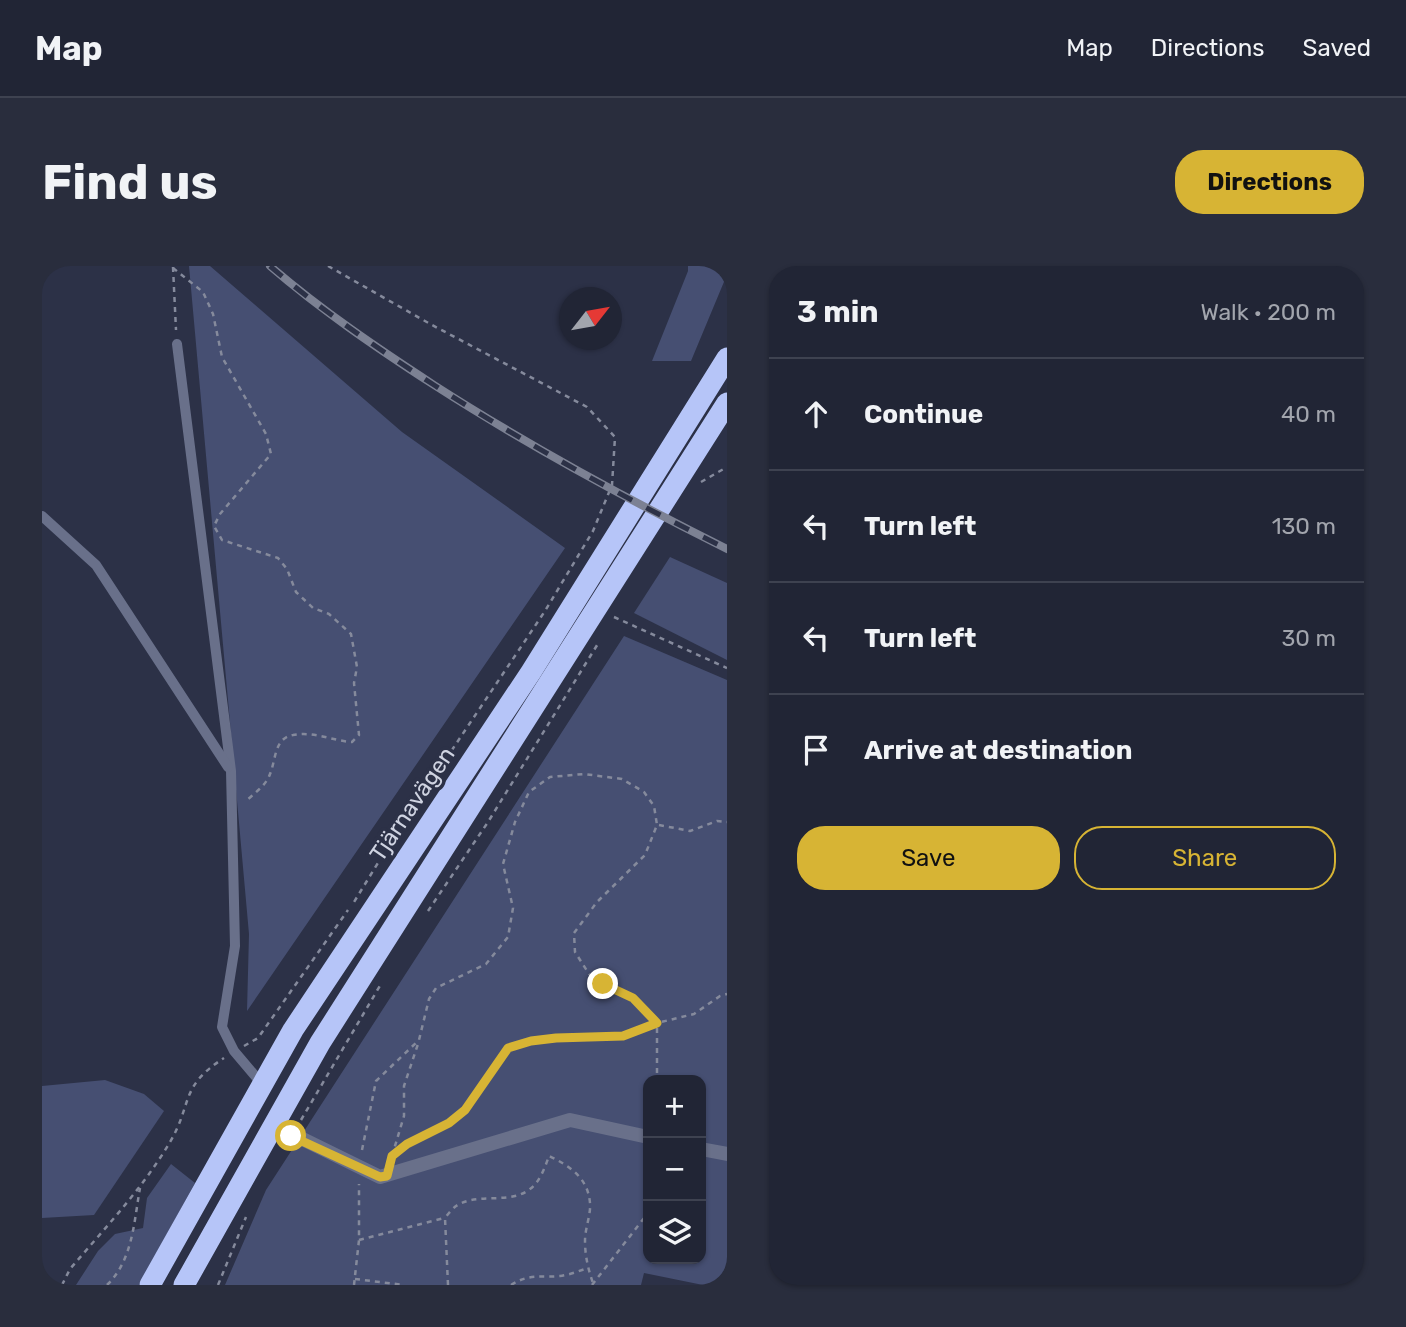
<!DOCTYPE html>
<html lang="en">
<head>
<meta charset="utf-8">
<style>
	:root { --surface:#212535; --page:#292d3d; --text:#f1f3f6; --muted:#a2a5ad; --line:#3e4250; --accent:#d7b434 }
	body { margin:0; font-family:Rubik,sans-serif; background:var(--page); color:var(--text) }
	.controls { position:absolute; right:21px; bottom:21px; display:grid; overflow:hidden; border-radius:14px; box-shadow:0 2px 5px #0004 }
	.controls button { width:63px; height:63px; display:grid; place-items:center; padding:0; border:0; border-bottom:2px solid var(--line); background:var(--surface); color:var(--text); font:35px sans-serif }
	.compass { position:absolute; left:517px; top:21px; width:63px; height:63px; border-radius:50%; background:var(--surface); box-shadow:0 2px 5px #0004; rotate:59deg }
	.stop { position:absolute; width:21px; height:21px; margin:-16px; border:5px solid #d7b434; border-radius:50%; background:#fff }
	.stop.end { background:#d7b434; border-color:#fff; box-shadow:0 2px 7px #0008 }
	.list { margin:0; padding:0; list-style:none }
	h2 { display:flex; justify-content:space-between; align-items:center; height:91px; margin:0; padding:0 28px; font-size:30px }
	h2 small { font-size:23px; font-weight:400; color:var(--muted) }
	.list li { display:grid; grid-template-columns:46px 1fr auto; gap:21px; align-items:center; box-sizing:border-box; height:112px; padding:0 28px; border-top:2px solid var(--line) }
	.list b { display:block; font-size:26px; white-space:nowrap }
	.list em { font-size:23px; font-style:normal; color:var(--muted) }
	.actions { display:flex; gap:14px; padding:21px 28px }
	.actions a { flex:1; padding:16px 0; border:2px solid var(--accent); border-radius:28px; text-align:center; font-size:24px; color:var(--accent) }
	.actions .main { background:var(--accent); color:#111 }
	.icon { flex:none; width:38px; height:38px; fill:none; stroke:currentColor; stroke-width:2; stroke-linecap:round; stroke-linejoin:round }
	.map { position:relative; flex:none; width:685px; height:1019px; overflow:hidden; border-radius:28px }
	header { display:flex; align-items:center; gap:42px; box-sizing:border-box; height:98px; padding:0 35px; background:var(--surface); border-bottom:2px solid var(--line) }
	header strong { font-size:33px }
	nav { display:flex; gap:38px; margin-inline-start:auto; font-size:24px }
	.intro { display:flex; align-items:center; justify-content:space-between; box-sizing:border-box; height:168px; padding:0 42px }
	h1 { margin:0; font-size:49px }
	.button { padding:18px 32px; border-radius:28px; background:var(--accent); color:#111; font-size:24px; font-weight:700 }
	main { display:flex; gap:42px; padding:0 42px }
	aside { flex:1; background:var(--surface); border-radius:28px; box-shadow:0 2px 5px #0004 }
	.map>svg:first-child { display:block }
	.green { fill:#464f72; fill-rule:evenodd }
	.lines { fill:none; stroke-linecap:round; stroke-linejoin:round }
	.path { stroke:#858a9c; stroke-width:2.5; stroke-dasharray:5 5; stroke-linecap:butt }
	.lane { stroke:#69708a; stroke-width:10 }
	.street { stroke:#69708a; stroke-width:14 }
	.highway { stroke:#b6c5f8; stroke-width:21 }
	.rail-casing { stroke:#7c8193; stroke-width:8 }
	.rail { stroke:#2c3147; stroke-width:5; stroke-dasharray:16; stroke-linecap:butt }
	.route { stroke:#d7b434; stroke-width:9 }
	.labels { text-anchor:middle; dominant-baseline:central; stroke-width:7; stroke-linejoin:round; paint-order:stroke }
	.street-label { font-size:23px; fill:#cfd3e1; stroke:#2c3147 }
</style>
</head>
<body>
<header>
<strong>Map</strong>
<nav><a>Map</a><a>Directions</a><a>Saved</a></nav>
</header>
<div class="intro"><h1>Find us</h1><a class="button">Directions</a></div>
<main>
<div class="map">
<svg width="685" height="1019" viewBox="0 0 685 1019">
	<rect width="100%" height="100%" fill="#2c3147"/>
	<g class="green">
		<path d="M147,0H168L360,166L523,282L205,745L207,668Z"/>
		<path d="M646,0H679L684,11L649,95H610L646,5Z"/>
		<path d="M628,291L685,317V394L592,347Z"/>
		<path d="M582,370L685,414V1019H661L602,1007L599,1019H183L224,924ZM606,814H659V993H606Z"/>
		<path d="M63,814L102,828L122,845L52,949L0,952V820Z"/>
		<path d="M129,898L153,917L97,1019H34L56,985L73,968L101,962L105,932Z"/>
	</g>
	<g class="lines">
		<g class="path">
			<path d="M286,0L390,59L545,141L573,171L570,219L551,265L503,345L355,566L312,636"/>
			<path d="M131,1L134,64"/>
			<path d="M131,2L161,26L171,48L180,91L224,168L229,188L178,248L172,260L180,274L236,292L245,303L254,326L271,342L287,348L309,368L315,401L312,417L317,469L310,476C291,475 272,465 251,469C232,472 234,494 228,508C224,520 211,528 203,536"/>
			<path d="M659,216L685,201"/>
			<path d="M572,351L685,402"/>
			<path d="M617,559L648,565L675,555L685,556"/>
			<path d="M386,645L446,556L557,376"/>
			<path d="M202,780L216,772L306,644"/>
			<path d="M259,854L339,718"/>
			<path d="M320,884L334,815L377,774L387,733L394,722L444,698L466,671L471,642L461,598L473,556L487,526L508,511L542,508L580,513L602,526L612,540L615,559L603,589L555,636L532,667L533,686L547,708L561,718L591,732L615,757V814"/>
			<path d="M350,890L365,878L407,857L423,844L466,782L489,775L515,772L581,770L615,757L652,748L678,730L685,728"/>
			<path d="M350,890L362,850V820L377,775"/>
			<path d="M317,974L402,952"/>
			<path d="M313,1013L362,1019"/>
			<path d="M20,1019L28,1003C63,962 101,922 128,876C151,837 137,821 182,792"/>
			<path d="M65,1019C91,994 92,955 98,922"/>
			<path d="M176,1019L204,951"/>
			<path d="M312,1019L317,974V918"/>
			<path d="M406,1019L403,952C406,948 410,943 414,940C435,926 468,939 488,923C498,916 503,901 507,890C528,900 546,912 548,937C549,949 543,962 543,975C543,989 546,1003 551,1017"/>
			<path d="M469,1019C488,1007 498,1012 518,1010C527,1009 537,1005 546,1002"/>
			<path d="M550,1019L606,947"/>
		</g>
		<g class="lane">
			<path d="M135,78L189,505L193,680L180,761L192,785L220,818"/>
			<path d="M0,250L54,299L186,501"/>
		</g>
		<g class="street">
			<path d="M232,859L338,911L528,854L606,871"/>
			<path d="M659,883L685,888"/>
		</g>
		<g class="highway">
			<path d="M108,1019L251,764L489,406L685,92"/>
			<path d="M142,1019L278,777L685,137"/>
		</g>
		<defs>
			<path id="rail" d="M228,0C279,44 335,82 392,119C487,180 585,233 685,283"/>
		</defs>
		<use href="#rail" class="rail-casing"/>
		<use href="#rail" class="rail"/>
	</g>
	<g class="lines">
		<path class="route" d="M249,870L338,911L345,910L350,890L365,878L407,857L423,844L466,782L489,775L514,772L581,770L615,757L591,732L561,718"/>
	</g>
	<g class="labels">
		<g class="street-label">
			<text transform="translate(370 538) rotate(-56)">Tjärnavägen</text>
		</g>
	</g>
</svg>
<div class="controls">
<button>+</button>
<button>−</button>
<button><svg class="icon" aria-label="layers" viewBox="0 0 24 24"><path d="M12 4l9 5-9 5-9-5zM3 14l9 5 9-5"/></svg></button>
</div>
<svg class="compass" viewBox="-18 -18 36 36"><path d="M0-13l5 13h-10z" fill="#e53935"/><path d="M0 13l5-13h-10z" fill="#a2a5ad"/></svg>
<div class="stop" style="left:249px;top:870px"></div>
<div class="stop end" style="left:561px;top:718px"></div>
</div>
<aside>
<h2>3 min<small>Walk · 200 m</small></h2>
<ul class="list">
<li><svg class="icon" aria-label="ahead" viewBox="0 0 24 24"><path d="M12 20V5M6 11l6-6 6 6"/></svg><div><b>Continue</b></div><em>40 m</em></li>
<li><svg class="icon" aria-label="left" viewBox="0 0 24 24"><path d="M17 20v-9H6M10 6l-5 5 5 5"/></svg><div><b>Turn left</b></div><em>130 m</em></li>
<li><svg class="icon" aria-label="left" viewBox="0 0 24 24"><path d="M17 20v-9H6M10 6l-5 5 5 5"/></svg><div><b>Turn left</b></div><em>30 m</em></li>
<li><svg class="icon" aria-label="arrive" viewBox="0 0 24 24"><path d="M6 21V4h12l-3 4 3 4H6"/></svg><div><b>Arrive at destination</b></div></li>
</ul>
<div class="actions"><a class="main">Save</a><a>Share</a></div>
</aside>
</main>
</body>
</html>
